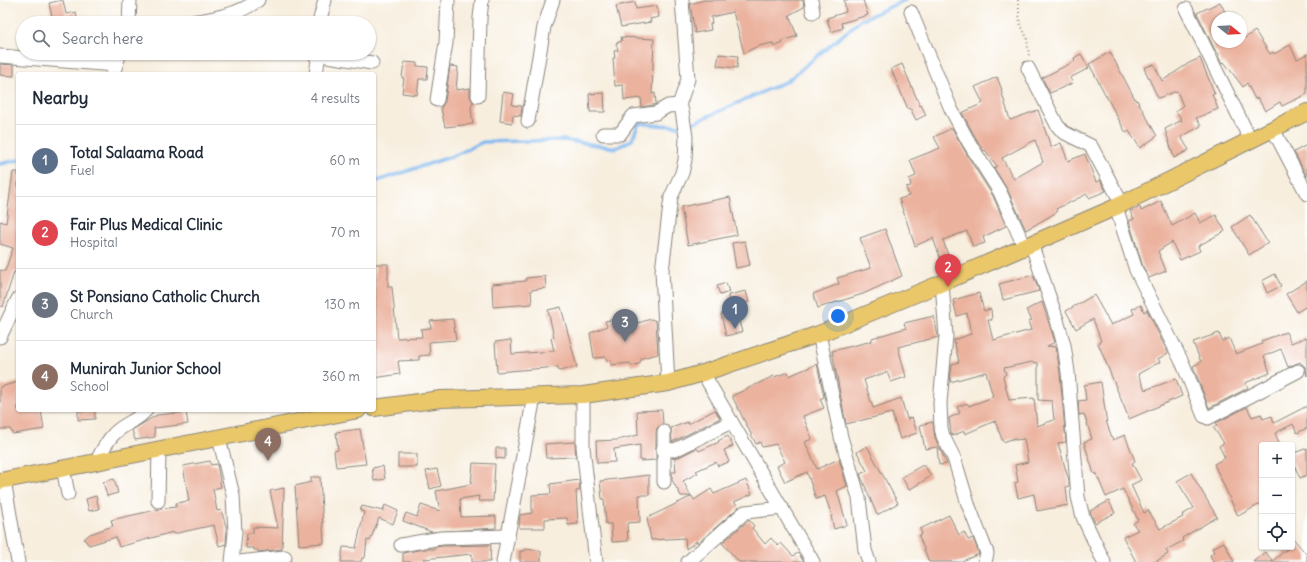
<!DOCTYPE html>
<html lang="en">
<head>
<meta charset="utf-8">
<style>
	:root { --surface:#fff; --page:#f6f6f7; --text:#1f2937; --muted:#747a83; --line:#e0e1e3; --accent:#b45309 }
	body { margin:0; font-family:Delius,sans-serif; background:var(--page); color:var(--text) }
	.controls { position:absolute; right:12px; bottom:12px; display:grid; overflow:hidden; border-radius:4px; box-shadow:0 1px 3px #0004 }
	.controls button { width:36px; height:36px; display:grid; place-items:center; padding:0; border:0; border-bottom:1px solid var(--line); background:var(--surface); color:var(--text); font:20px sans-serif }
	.compass { position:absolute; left:1211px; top:12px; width:36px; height:36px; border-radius:50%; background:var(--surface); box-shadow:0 1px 3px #0004; rotate:108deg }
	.you { position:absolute; left:838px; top:316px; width:14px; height:14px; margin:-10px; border:3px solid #fff; border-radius:50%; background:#1a73e8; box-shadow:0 0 0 6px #1a73e833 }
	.badge { display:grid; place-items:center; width:26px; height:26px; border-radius:50%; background:var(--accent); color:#fff; font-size:13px; font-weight:700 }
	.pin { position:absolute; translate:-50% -33px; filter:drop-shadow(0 1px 2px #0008) }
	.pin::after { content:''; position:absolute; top:21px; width:14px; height:12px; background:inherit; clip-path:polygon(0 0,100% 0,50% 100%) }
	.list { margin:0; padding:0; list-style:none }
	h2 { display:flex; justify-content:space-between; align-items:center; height:52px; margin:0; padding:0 16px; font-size:17px }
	h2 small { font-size:13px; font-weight:400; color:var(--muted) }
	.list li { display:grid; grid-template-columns:26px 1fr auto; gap:12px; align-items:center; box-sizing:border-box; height:72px; padding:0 16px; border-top:1px solid var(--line) }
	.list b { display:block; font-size:15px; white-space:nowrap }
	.list p { margin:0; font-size:13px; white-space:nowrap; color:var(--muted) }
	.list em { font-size:13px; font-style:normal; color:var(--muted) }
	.icon { flex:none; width:22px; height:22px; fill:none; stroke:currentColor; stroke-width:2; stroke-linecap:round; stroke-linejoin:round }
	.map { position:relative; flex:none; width:1307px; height:562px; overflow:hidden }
	.search { position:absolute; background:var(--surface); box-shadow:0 1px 3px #0004; left:16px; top:16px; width:360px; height:44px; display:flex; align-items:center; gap:10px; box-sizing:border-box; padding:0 14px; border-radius:22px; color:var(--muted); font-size:15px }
	.panel { position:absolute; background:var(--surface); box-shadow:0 1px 3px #0004; left:16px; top:72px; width:360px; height:340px; border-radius:4px }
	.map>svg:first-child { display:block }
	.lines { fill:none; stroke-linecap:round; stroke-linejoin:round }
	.stream { stroke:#7fb8f0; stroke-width:3.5 }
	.building { fill:#ebb29e; fill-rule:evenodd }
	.minor-casing { stroke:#8a857d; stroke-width:15 }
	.major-casing { stroke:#8a857d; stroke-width:18 }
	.path { stroke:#8a857d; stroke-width:2; stroke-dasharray:1 3; stroke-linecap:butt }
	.minor { stroke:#fff; stroke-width:13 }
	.major { stroke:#eac769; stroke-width:16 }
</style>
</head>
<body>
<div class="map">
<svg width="1307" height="562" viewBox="0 0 1307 562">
	<rect width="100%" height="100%" fill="#fff"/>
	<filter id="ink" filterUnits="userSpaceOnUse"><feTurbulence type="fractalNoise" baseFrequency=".025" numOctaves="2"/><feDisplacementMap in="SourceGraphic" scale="8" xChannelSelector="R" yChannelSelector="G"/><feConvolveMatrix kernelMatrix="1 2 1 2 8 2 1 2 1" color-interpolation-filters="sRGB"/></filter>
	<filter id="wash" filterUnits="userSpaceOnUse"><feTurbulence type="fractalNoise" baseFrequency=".012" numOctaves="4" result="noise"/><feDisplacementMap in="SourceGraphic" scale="16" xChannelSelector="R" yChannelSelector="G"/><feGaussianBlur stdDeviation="0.9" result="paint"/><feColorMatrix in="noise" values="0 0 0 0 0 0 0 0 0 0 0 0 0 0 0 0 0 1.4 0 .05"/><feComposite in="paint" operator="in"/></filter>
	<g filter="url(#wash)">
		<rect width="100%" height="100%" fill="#f7eede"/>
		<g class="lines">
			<g class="stream">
				<path d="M0,164L18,160"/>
				<path d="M374,182L453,156L483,142L563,140L616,148L632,140L638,125L641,123L654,125L677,126L693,123L787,81L861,20L905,0"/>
			</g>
		</g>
		<g id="blocks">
			<g class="building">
				<path d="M63,0L66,14L76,12L78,23H43L42,18L52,17L49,3Z"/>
				<path d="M704,0H803L804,7L789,15L797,36L782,41L783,43L774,47L773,43L758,46L744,53L733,12L711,17L712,23L710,24L711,30L695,33L690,4Z"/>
				<path d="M844,0H863L868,15L841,23L843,28L831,32L827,18L846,12Z"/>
				<path d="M635,2L636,9L657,6L659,17L650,19L651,22L621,27L616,6Z"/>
				<path d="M1220,2L1228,18H1217V42H1232L1235,45L1255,31L1270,54L1273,52L1274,54L1290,45L1297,59L1307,54V94L1282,106L1280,102L1265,111L1258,98L1255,99L1247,83L1243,87L1224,62L1222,64L1218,56L1219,54L1215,50L1197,13Z"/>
				<path d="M621,37L654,39L652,94L655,93L656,104L653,105L642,107L641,98L624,100L623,85L615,86L613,58H615L614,51L618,50L616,43L622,41Z"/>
				<path d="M1110,52L1136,101L1137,100L1157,136L1140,148L1129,131L1126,133L1089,64Z"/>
				<path d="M719,54L738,56L737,68L717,66Z"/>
				<path d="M1081,54L1089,68L1070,78L1073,83L1050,93L1042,78L1075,61L1074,58Z"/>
				<path d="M1200,58L1215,94H1212L1218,109L1196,118L1201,126L1181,137L1189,150L1174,158L1165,129L1182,120L1176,111L1183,106L1177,91L1158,98L1144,68L1154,64L1162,81L1189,63Z"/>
				<path d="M404,62L417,63V66L428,67L427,79H419L417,95L402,93L404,78H402Z"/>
				<path d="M0,64L14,65V76L0,75Z"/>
				<path d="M902,64L920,106L921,105L926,115L916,120L910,108L908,109L891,69Z"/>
				<path d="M450,66L458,67L456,90L470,88V96L473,102L471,108L473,124L445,127L441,108L445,101Z"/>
				<path d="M997,77L1002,90H1001L1010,120L1038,110L1051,147L1061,143L1068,161L1085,154L1096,182L1100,180L1106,191L1089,198L1087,194L1056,209L1057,212L1026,230L1007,189L994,168L997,166L985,150L983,151L962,113L983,103L975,87ZM1035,140L1043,162L1014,179L1002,158Z"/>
				<path d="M503,92L514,94L512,105L522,106L521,116L513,115L512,123L500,121Z"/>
				<path d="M604,93L605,112H590L589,94Z"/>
				<path d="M952,128L970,160L993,196L1006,226L983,237L985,243L973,247L967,231L943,240L948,255L940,258L933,238L915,246L899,199L909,196L906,187L911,186L909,179L916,176L910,160L940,148L934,137Z"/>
				<path d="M1307,145V177L1294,152Z"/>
				<path d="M13,172H18V273L14,272L3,307L0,306V270L5,271L13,248L0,244V221L6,223Z"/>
				<path d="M730,197L737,235L688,245L681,207Z"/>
				<path d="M1161,201L1172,226L1195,213L1200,223L1216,215L1225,231L1198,246L1200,251L1180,260L1172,242L1158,251L1166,271L1149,278L1143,267L1129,221L1134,219L1130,211L1140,207L1141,211Z"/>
				<path d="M1250,215L1268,243L1249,255L1232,227Z"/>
				<path d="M885,229L902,276L863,294L818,308L813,294L839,284L837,278L871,268L860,238Z"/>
				<path d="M745,241L750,265L736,268L732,243Z"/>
				<path d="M375,264H388V287H392L397,338L422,337L421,329L431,328L430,321L453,319L456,340L429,342L430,355L419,356V360L398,361L400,374L374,378Z"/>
				<path d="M1275,274L1281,286L1267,293L1262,281Z"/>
				<path d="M1033,275L1039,291L1003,300L999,284Z"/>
				<path d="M545,276L546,288L531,290L532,304L493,307L492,284L526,281V278Z"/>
				<path d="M1307,281V306L1297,312L1286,294Z"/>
				<path d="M726,283L729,292L720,295L717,286Z"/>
				<path d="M746,291L749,302L738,304L739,308L729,309L728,295Z"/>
				<path d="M979,293L984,311L991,309L992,320H988L993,340L1031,330L1028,321L1032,320L1026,310L1042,302L1055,342L1047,346L1056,347L1060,373L1066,442L1058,443L1069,481V486L1066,487L1068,505L1037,511L1034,494L1018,498L1015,483L1018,482L1015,465L1028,462L1024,439L1015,440V438L1003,442L995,421L965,434L964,431L952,436L951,433L949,418L960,413L957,407L967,403L969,406L993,397L986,372L950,382L952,364L959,362L954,340L971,334L967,313L957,316L953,300ZM1032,362L1038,363V400L1052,401L1054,420L1037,426L1034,398L1009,400L1003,376L1006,374L1004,368Z"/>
				<path d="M1094,295L1111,325L1134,314L1132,309L1141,305L1144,312L1147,310L1168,353L1158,359L1160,362L1138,374L1145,390L1176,379L1182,396L1129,419L1098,343L1101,341L1093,319L1076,329L1066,311Z"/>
				<path d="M561,307L577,367L559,371L558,367L497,372L495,342L511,340L512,354L554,351L551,338L554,337L548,310Z"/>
				<path d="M736,310L742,332L726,336L721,314Z"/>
				<path d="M934,316L938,337L898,347L906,377L891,382L887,372L864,380L873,408L901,398L907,419L912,417L917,433L900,439L892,413L846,424L832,351L872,341V338L906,328L904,323Z"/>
				<path d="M621,318H632L638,323L651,319L656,321L658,354L642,358L639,364L631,366L630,363L611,365V360L607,361L606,357L594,358L590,333L607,326L605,321Z"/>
				<path d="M1286,332L1291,343L1307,337V376L1305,367L1300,362L1288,367L1281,349L1264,356L1270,373L1245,383L1248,388L1209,408L1193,366L1201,362L1193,342L1219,333L1222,341L1229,338L1236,354L1262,344L1261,341Z"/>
				<path d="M817,364L824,397L820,399L824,408L803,416L812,439L805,442L817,469L839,459L847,486L837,491L847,525L834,529L831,516H832L825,496L816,499L807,472L785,482L777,466L785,462L776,444L762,447L760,442L756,444L732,396L774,376V377L788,372L789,376Z"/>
				<path d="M18,382V410H41L44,429L13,434L10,429H0V387Z"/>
				<path d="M1101,382L1107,424L1113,440L1125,435L1135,461L1132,463L1141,480L1131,485L1144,513L1148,510L1160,529L1183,517L1182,515L1194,508L1177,481L1191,473L1217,517L1182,538L1183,541L1166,550L1168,554L1155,562H1136L1123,537L1138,530L1133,524L1138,520L1123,489L1106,497L1096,473L1094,474L1084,442L1092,439L1084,414L1079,415L1078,401L1086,400L1084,385Z"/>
				<path d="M1307,406V428L1297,433L1293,424L1275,433L1280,445H1262V503L1238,516L1214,464L1225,458L1219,446L1224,443L1213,427L1217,425L1216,423L1247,407L1252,417L1261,414L1263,419L1272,416L1274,423Z"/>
				<path d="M95,410V419L78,420V411Z"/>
				<path d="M662,410L663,424L657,428L656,432V460L640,461V445L614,449L615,462L597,463L596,441L617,440L638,435L637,411Z"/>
				<path d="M715,410L720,418L672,442L671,428L688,422V424Z"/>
				<path d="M186,412L188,424L154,428L155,437L135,440L132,430L157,415Z"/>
				<path d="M933,422L935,438L947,464L939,465L937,447L925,449L920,425Z"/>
				<path d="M360,429L366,464L336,467L334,451L338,450L336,432Z"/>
				<path d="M728,436L733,446L724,450L729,462L718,466L716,462L696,471L698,473L683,481L691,496H681L672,480V472H676L675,459L672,458L679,457L697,448L699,451L719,442L718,441Z"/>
				<path d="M575,442L576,457L546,458L545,444Z"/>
				<path d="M867,446L898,503L877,515L860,474L867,471L857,452Z"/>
				<path d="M496,448H505V459L496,458Z"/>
				<path d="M1307,448V475L1300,478L1292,460V454Z"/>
				<rect x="398" y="454" width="19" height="13"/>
				<path d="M210,461L211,465L217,464L221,487L213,489L217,511L221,510L227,529L226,544L219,546L214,525L173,534V532L119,547L116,537L89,545L84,539L90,534L113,526L111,520L160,509L176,507V503L189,501L183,466Z"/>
				<path d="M473,463L495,464L493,501H478L479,496L460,499L461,517L496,516V528L432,532L403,521L406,513L417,517L421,505L440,511L436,491L471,484Z"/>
				<path d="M383,466L385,479L374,481L372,468Z"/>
				<path d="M921,466H925L931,476L909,490L902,477Z"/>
				<path d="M437,469L441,486L430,489L426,471Z"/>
				<path d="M649,475V495H639L640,522L627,523L628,541L612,542L611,524H606L604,499H602L600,481Z"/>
				<path d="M311,477H320L324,543L299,545L295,486L311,482Z"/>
				<path d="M114,479L118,493L107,496L103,482Z"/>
				<path d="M579,480L580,490L576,491L578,524L568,525L567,518L545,519V528H519L520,515L532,513V495L551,494L550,484Z"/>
				<path d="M746,480L752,494L734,502L739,507L698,543L697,541L686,549L685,538L651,540L647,518L692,496L694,500L711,489L714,494Z"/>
				<path d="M284,488L282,549L258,552V550H254V548H246L247,533H253V527L278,528L270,491Z"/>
				<path d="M96,496L99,509L89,511L86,499Z"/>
				<path d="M1109,501L1115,513L1095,523L1090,511Z"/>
				<path d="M385,505L398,511L393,524L379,518L370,541L367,540L365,558H362L361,562H341L343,547L356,548L364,512L360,511L362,506L383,511Z"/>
				<path d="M949,515L959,535L964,532L968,540L973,538L979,554L960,562H929L919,536L922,534L920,529Z"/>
				<path d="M749,520L754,526L752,528L765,544L771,538L778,546L781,543L793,556L798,553L804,562H739L722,543Z"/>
				<path d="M1292,537L1307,555V562H1253L1265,552L1273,561L1289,547H1292Z"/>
				<path d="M1224,542L1234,562H1213L1210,555L1214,552L1212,548Z"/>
				<path d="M491,545L490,562H472V554L424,559V562H403V553L423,549H435V547L442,546Z"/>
				<path d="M526,549L541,551V562H520V551H525Z"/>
			</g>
		</g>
	</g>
	<g filter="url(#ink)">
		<use href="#blocks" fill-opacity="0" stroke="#8a857d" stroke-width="1"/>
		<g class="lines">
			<defs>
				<g id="minor">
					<path d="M811,0L813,12"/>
					<path d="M1186,9L1251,141"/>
					<path d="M911,12L951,109L968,141L1000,192L1024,246"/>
					<path d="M129,23L130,0"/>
					<path d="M185,23C211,19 237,16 258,0"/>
					<path d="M319,23L325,0"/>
					<path d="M314,53L318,60L316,74"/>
					<path d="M315,54L372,63"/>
					<path d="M0,56L115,65"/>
					<path d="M1028,68L1057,125L1063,132L1091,146L1122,204"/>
					<path d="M113,74L120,53"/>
					<path d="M478,96L480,18L482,0"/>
					<path d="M437,100L446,43L448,0"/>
					<path d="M528,121L544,27L553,0"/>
					<path d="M1273,129L1307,194"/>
					<path d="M603,134H620L633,116L656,113L668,106L679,105"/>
					<path d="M1116,207L1136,270L1183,364L1204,416L1208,418L1298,371"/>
					<path d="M1031,243L1057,320L1064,345L1068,372L1078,497L1083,517L1104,562"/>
					<path d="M942,283L946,336L940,403L941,428L943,436L954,458L968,504L987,553L985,562"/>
					<path d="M819,334L841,437L859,498L865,550L869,562"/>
					<path d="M0,337L18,299"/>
					<path d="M703,373L813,562"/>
					<path d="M668,383L662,271L671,197L682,173L685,160L686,137L682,111L679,105L688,79L682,0"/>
					<path d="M583,395V447L596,562"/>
					<path d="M219,438L233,495L235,533L232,562"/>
					<path d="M663,449L675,450L731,422"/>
					<path d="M96,462C101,453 106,442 113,435C122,424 138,421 146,410"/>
					<path d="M63,468L68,494"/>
					<path d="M4,480L18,562"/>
					<path d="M664,482V432"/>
					<path d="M158,501L159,450"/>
					<path d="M401,545L441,538L508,536"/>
					<path d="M239,562L285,557"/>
					<path d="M503,562L534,397"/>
					<path d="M688,562L745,512L782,508"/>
				</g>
				<g id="major">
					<path d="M374,408L441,399L583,395L668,383L703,373L819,334L942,283L1116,207L1307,112"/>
					<path d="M0,481L358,410"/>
				</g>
			</defs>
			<use href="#minor" class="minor-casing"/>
			<use href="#major" class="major-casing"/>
			<path class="path" d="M1018,0L1020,23L1027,38L1029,57"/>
			<use href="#minor" class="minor"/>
			<use href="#major" class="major"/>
		</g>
	</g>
</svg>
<div class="controls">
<button>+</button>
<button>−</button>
<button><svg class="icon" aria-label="locate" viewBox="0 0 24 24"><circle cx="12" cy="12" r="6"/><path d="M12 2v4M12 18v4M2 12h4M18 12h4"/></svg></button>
</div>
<svg class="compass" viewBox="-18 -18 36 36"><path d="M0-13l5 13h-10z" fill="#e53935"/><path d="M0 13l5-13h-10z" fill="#747a83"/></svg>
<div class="you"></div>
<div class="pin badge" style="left:735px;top:329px;background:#5c6f8a">1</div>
<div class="pin badge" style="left:948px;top:287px;background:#e0444e">2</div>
<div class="pin badge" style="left:625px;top:342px;background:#6b7280">3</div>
<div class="pin badge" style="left:268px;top:461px;background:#8d6e63">4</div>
<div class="search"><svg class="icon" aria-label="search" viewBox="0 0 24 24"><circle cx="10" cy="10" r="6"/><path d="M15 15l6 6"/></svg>Search here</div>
<section class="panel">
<h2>Nearby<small>4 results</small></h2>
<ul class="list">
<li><span class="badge" style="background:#5c6f8a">1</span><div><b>Total Salaama Road</b><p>Fuel</p></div><em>60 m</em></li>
<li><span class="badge" style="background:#e0444e">2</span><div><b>Fair Plus Medical Clinic</b><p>Hospital</p></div><em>70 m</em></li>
<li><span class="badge" style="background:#6b7280">3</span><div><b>St Ponsiano Catholic Church</b><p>Church</p></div><em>130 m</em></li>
<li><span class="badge" style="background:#8d6e63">4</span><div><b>Munirah Junior School</b><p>School</p></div><em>360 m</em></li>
</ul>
</section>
</div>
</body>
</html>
